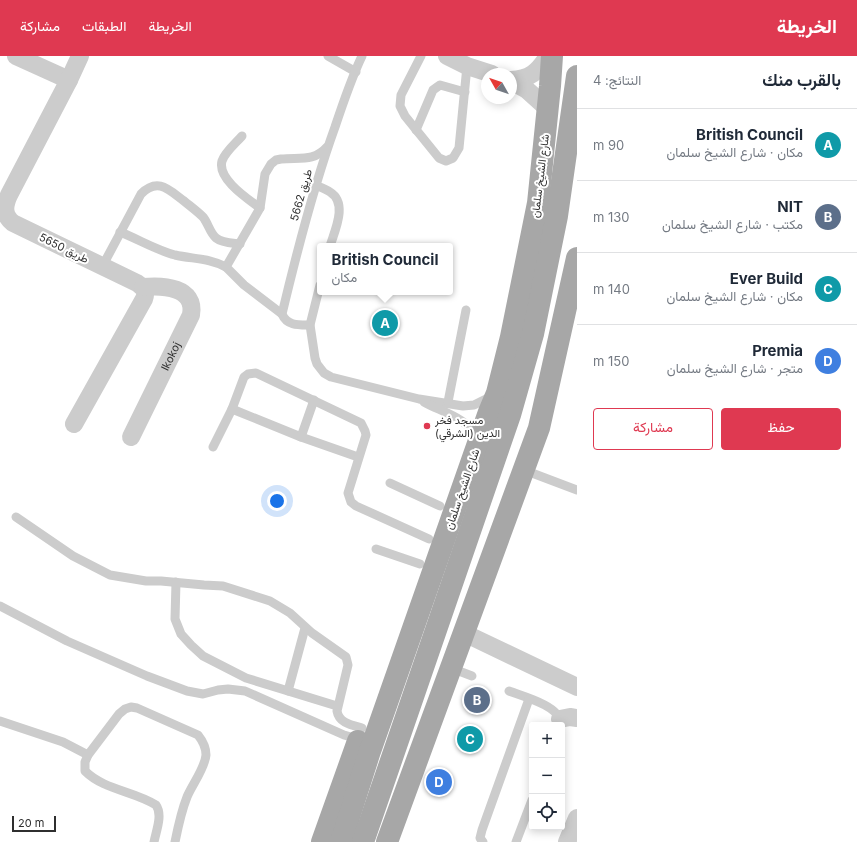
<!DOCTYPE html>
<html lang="ar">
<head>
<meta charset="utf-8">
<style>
	:root { --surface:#fff; --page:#f6f6f7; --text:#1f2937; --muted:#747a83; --line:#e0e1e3; --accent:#df3951 }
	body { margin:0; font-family:Inter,Vazirmatn,sans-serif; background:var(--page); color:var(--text); direction:rtl }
	.controls { position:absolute; right:12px; bottom:12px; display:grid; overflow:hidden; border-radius:4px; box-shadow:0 2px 10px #0003 }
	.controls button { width:36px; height:36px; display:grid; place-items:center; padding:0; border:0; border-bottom:1px solid var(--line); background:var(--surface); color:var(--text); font:20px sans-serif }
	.compass { position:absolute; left:481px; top:12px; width:36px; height:36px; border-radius:50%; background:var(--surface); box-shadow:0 2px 10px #0003; rotate:310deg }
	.scale { position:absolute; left:12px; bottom:10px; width:44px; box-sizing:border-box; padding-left:4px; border:2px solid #2f2f2f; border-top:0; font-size:11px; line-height:14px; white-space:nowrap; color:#2f2f2f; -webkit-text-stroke:3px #fff; paint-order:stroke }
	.you { position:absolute; left:277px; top:445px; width:14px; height:14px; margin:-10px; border:3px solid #fff; border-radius:50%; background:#1a73e8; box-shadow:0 0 0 6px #1a73e833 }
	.badge { display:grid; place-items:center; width:26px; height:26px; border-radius:50%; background:var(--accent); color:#fff; font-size:13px; font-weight:700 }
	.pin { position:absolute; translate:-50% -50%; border:2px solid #fff; box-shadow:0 1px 4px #0006 }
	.popup { position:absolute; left:317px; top:187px; width:136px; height:52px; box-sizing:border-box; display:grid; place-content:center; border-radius:4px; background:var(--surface); filter:drop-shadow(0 1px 3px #0005); font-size:13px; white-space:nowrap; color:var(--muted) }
	.popup b { font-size:15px; color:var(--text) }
	.popup::after { content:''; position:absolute; left:50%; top:100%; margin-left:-8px; border:8px solid transparent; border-top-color:var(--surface) }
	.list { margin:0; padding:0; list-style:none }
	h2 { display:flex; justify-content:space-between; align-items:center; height:52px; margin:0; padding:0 16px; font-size:17px }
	h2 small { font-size:13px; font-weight:400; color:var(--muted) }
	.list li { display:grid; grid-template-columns:26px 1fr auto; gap:12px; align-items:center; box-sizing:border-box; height:72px; padding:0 16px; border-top:1px solid var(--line) }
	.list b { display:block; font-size:15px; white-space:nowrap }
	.list p { margin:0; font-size:13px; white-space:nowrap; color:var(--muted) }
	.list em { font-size:13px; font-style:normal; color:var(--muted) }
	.actions { display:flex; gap:8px; padding:12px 16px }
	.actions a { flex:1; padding:9px 0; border:1px solid var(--accent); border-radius:4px; text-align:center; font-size:14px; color:var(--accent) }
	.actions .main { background:var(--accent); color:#fff }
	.icon { flex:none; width:22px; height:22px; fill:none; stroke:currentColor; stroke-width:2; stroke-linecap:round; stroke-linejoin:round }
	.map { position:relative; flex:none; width:577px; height:786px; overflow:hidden; direction:ltr }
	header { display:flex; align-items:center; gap:24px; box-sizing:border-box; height:56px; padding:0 20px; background:var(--accent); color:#fff }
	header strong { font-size:19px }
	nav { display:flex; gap:22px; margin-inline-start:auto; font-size:14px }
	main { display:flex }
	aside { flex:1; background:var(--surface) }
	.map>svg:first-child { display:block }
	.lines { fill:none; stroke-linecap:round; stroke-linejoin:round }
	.lane { stroke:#ccc; stroke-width:9 }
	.street { stroke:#ccc; stroke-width:18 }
	.primary { stroke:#a7a7a7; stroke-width:22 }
	.poi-dot { fill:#df3951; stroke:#fff; stroke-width:1.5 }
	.labels { text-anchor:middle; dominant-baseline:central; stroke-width:4; stroke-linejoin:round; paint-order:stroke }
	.street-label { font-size:11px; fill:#2f2f2f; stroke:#fff }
	.poi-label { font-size:11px; fill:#2f2f2f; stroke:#fff; text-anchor:start }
</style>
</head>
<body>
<header>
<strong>الخريطة</strong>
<nav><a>الخريطة</a><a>الطبقات</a><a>مشاركة</a></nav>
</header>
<main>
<aside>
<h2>بالقرب منك<small>النتائج: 4</small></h2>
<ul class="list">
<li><span class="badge" style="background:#0f9aa8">A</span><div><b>British Council</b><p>مكان · شارع الشيخ سلمان</p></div><em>90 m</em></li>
<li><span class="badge" style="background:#5c6f8a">B</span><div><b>NIT</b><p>مكتب · شارع الشيخ سلمان</p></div><em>130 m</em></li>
<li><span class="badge" style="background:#0f9aa8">C</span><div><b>Ever Build</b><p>مكان · شارع الشيخ سلمان</p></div><em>140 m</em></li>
<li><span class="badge" style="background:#3f7fe0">D</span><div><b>Premia</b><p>متجر · شارع الشيخ سلمان</p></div><em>150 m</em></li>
</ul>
<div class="actions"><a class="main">حفظ</a><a>مشاركة</a></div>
</aside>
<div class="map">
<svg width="577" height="786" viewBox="0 0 577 786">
	<rect width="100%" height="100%" fill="#fff"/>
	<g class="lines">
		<g class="lane">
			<path d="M328,0L356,16"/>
			<path d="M421,0L401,39L400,50L405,60L439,102L446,105L453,102L459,92L467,10"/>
			<path d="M416,74L433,34L440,29L465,36"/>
			<path d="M242,80C236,87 225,96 222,105C217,123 248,143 260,152"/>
			<path d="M315,129C320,131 326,133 330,136C348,147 335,174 330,190"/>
			<path d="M120,176C138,183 156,194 175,199C192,203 210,202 226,211"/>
			<path d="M102,211L141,138C158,121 169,134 184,145C190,150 197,155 203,161C208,167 210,177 216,182C222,187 233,187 240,188"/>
			<path d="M320,229L310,269L315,302L317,308L324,317L331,321L419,343L463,350L474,349L492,340"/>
			<path d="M282,258L244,229L226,211L260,152L265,118L271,108L276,104L281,103C299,101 314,106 327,91"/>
			<path d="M310,269C299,269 287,270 282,258C297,195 313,132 335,71C343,47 351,23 362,0"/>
			<path d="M424,346C442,356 468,362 478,383"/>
			<path d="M448,346L466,254"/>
			<path d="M232,353L301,381L358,401"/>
			<path d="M301,381L314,344"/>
			<path d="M213,391L232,353L244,321L248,318L256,317L361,367L365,375L366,379L348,437L351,446L356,450L429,483"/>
			<path d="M524,414L577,434"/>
			<path d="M390,427L440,450"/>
			<path d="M16,461L73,500L110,519L146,525H161L204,529L223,530L270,545L290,557L312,577L346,601L348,609L337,655C339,667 351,669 362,672"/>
			<path d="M376,493L420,508"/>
			<path d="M176,526L175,563L181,578L191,589L203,600L246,622L337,650"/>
			<path d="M0,550L67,585L147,620L187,635L203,638L218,634L228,633L245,635L344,679L358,683"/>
			<path d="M451,612L472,620"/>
			<path d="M288,635L305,572"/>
			<path d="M509,635C522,640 560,650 560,666"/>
			<path d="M0,665L63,686L88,699"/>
			<path d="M154,786C156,775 163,759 156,749C134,735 104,734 85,715V706L88,699L119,658L125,653L131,651L137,652L198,679C202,684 206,692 206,699C205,712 192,729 187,741C181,756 178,771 175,786"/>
			<path d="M483,786L480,782L482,774L529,643"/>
			<path d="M516,786L532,744"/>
		</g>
		<g class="street">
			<path d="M16,0L69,24"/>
			<path d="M447,0L467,10L492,18"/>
			<path d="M511,24C530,23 538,16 548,0"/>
			<path d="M511,25L527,34L547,52"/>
			<path d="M74,368L144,243C147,235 144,232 137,227L13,167C3,159 4,150 9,139L69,24L80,0"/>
			<path id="s1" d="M131,381L191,259C196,231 163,229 143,231"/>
			<path d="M464,577L577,631"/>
			<path d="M560,663L570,661L577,662"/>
			<path d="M567,786L577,762"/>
		</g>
		<g class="primary">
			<path d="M322,786L358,685"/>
			<path d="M341,786L370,695L489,356L497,337L511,281L538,147L550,30L552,0"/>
			<path d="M363,786L510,359L533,278L557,160L577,20"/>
			<path d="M387,786L539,372L577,202"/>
		</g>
	</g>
	<circle class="poi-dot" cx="427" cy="370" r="4"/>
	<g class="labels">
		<g class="street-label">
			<text transform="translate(540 120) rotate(-83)">شارع الشيخ سلمان</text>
			<text transform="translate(301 139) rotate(-74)">طريق 5662</text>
			<text transform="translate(64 192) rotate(26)">طريق 5650</text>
			<text stroke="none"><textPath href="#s1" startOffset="90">lkokoj</textPath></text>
			<text transform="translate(462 433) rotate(-71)">شارع الشيخ سلمان</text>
		</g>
		<g class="poi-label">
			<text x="435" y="364">مسجد فخر<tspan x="435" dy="13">الدين (الشرقي)</tspan></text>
		</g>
	</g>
</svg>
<div class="controls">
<button>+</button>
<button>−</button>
<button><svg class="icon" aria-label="locate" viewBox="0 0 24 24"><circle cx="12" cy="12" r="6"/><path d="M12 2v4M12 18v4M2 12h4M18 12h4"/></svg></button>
</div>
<svg class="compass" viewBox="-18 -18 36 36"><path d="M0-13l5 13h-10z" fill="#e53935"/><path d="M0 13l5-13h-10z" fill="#747a83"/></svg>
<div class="scale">20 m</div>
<div class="you"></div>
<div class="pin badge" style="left:385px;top:267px;background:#0f9aa8">A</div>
<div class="popup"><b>British Council</b>مكان</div>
<div class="pin badge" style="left:477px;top:644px;background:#5c6f8a">B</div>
<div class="pin badge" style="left:470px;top:683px;background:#0f9aa8">C</div>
<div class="pin badge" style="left:439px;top:726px;background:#3f7fe0">D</div>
</div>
</main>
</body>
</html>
